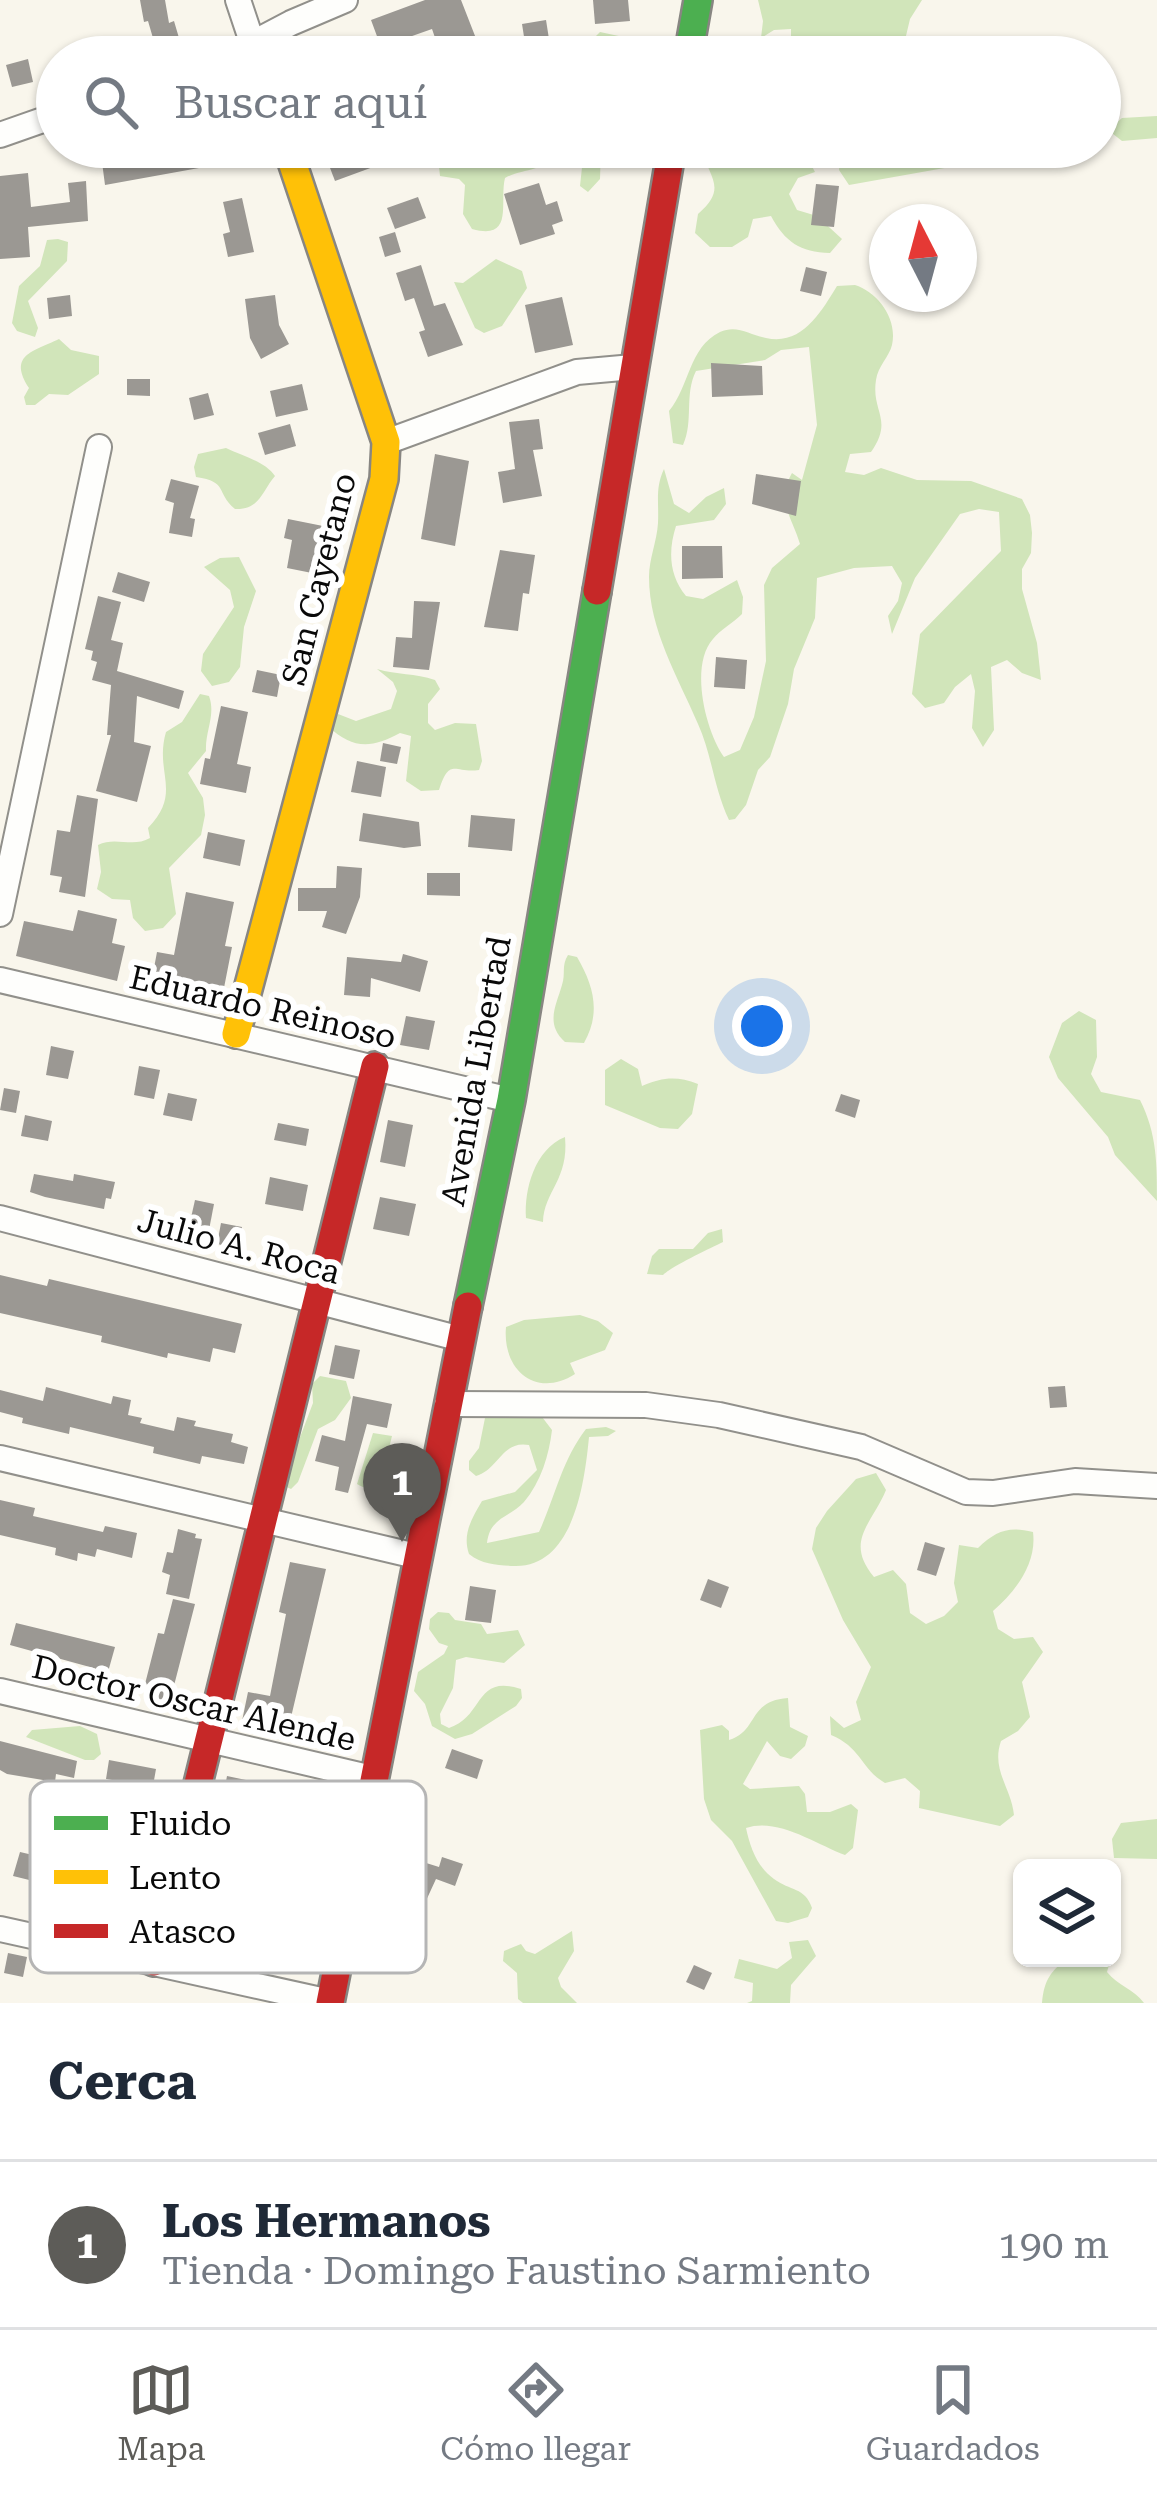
<!DOCTYPE html>
<html lang="es">
<head>
<meta charset="utf-8">
<style>
	:root { --surface:#fff; --page:#f2f2f3; --text:#1f2937; --muted:#747a83; --line:#e0e1e3; --accent:#5d5c58 }
	body { margin:0; font-family:"Roboto Serif",serif; background:var(--page); color:var(--text) }
	.controls { position:absolute; right:36px; bottom:36px; display:grid; overflow:hidden; border-radius:18px; box-shadow:0 3px 9px #0004 }
	.controls button { width:108px; height:108px; display:grid; place-items:center; padding:0; border:0; border-bottom:3px solid var(--line); background:var(--surface); color:var(--text); font:60px sans-serif }
	.compass { position:absolute; left:869px; top:204px; width:108px; height:108px; border-radius:50%; background:var(--surface); box-shadow:0 3px 9px #0004; rotate:354deg }
	.you { position:absolute; left:762px; top:1026px; width:42px; height:42px; margin:-30px; border:9px solid #fff; border-radius:50%; background:#1a73e8; box-shadow:0 0 0 18px #1a73e833 }
	.badge { display:grid; place-items:center; width:78px; height:78px; border-radius:50%; background:var(--accent); color:#fff; font-size:39px; font-weight:700 }
	.pin { position:absolute; translate:-50% -99px; filter:drop-shadow(0 3px 6px #0008) }
	.pin::after { content:''; position:absolute; top:63px; width:42px; height:36px; background:inherit; clip-path:polygon(0 0,100% 0,50% 100%) }
	.list { margin:0; padding:0; list-style:none }
	h2 { display:flex; justify-content:space-between; align-items:center; height:156px; margin:0; padding:0 48px; font-size:51px }
	h2 small { font-size:39px; font-weight:400; color:var(--muted) }
	.list li { display:grid; grid-template-columns:78px 1fr auto; gap:36px; align-items:center; box-sizing:border-box; height:168px; padding:0 48px; border-top:3px solid var(--line) }
	.list b { display:block; font-size:45px; white-space:nowrap }
	.list p { margin:0; font-size:39px; white-space:nowrap; color:var(--muted) }
	.list em { font-size:39px; font-style:normal; color:var(--muted) }
	.icon { flex:none; width:66px; height:66px; fill:none; stroke:currentColor; stroke-width:2; stroke-linecap:round; stroke-linejoin:round }
	.map { position:relative; flex:none; width:1157px; height:2003px; overflow:hidden }
	.search { position:absolute; background:var(--surface); box-shadow:0 3px 9px #0004; left:36px; right:36px; top:36px; height:132px; display:flex; align-items:center; gap:30px; box-sizing:border-box; padding:0 42px; border-radius:66px; color:var(--muted); font-size:45px }
	.sheet { height:324px; background:var(--surface) }
	nav { display:flex; justify-content:space-around; align-items:center; box-sizing:border-box; height:168px; border-top:3px solid var(--line); background:var(--surface); font-size:33px; color:var(--muted) }
	nav a { display:grid; justify-items:center; gap:6px }
	nav .on { color:var(--accent) }
	.map>svg:first-child { display:block }
	.forest { fill:#d1e5ba }
	.building { fill:#9b9893 }
	.lines { fill:none; stroke-linecap:round; stroke-linejoin:round }
	.street-casing { stroke:#91908b; stroke-width:28 }
	.fast-casing { stroke:#888682; stroke-width:32 }
	.slow-casing { stroke:#888682; stroke-width:32 }
	.jam-casing { stroke:#888682; stroke-width:32 }
	.street { stroke:#fefefc; stroke-width:24 }
	.fast { stroke:#4caf50; stroke-width:27 }
	.slow { stroke:#ffc107; stroke-width:27 }
	.jam { stroke:#c62828; stroke-width:27 }
	.labels { text-anchor:middle; dominant-baseline:central; stroke-width:12; stroke-linejoin:round; paint-order:stroke }
	.street-label { font-size:33px; fill:#090909; stroke:#fff }
	.key { fill:#fff; stroke:#b5b5b5; stroke-width:3 }
	.key-label { font-size:33px; fill:#090909 }
</style>
</head>
<body>
<div class="map">
<svg width="1157" height="2003" viewBox="0 0 1157 2003">
	<rect width="100%" height="100%" fill="#f9f6ec"/>
	<g class="forest">
		<path d="M758,0H922L910,19L901,57H776L791,46V29L774,30L761,38L763,21Z"/>
		<path d="M600,32L628,38L636,57H595L593,39Z"/>
		<path d="M1157,116V138L1122,141L1108,130L1122,118Z"/>
		<path d="M454,147H601L600,179L588,192L580,186L583,158L575,153C559,156 550,165 536,168C524,172 516,172 505,178C499,202 515,241 472,229L463,214L465,185L459,179L440,176L439,167Z"/>
		<path d="M701,147H770L769,158L788,153L806,155L815,172L798,178L789,194L797,210L817,216L842,239L830,253C800,252 785,242 771,216L753,219L748,237L732,247H710L695,233L698,214C729,187 708,178 701,147Z"/>
		<path d="M841,147H857L861,156L908,147H996L967,164L849,185L839,170Z"/>
		<path d="M58,239L68,242L67,261L28,301L38,328L35,337L17,331L12,323L19,286L40,266L47,240Z"/>
		<path d="M496,259L522,271L527,288L502,326L484,333L475,328L454,282L463,283Z"/>
		<path d="M855,285C877,292 898,318 892,345C889,357 878,366 876,380C871,412 894,419 871,452L850,454L845,472L864,475L881,468L917,480L971,481L1022,499L1030,515L1032,533L1031,553L1022,569V589L1037,643L1041,680L1022,673L1007,660L991,667L994,730L983,747L972,728L975,691L971,674L955,687L944,703L925,708L912,694L920,634L1001,551L999,512L979,509L960,514L915,578L892,634L888,616L898,601L902,583L892,566L854,568L817,578L815,618L794,669L788,704L770,757L758,770L746,805L735,819L729,820C714,789 712,755 698,724C678,677 649,630 649,577C649,559 657,541 658,523C659,502 655,488 664,469L674,504L689,513L706,497L724,488L726,504L714,520L676,526C668,551 669,575 686,596L703,599L737,580L743,597L742,614C733,623 720,630 713,639C689,666 706,732 724,757L740,750L754,717L766,661L764,585L772,568L800,544C792,517 776,501 792,473L802,480L817,425L809,347L781,350L765,360L696,371C684,395 694,421 683,445L673,443L669,411C690,386 688,348 720,332C737,324 750,335 766,338C802,346 821,312 837,286Z"/>
		<path d="M59,339L71,350L99,356V374L68,395L49,394L35,405H26L24,397L29,388C8,355 32,352 59,339Z"/>
		<path d="M226,448C242,456 265,461 275,476C262,491 260,510 235,509C215,492 229,482 196,477L194,467L198,454Z"/>
		<path d="M239,557L256,591L244,627L240,667L229,682L212,686L201,671L203,654L234,607L230,590L204,567L220,558Z"/>
		<path d="M377,669C397,675 415,673 435,680L440,689L428,704V723L435,730L455,723L476,724L482,761L479,770C455,774 450,756 439,790L421,791L406,781L411,736L400,733C371,749 352,749 328,726L338,714L356,721L391,709L397,691L393,682Z"/>
		<path d="M200,694L209,696C216,715 205,731 206,751L188,773L203,798L205,815L201,835L169,868L176,914L163,928L145,931L133,918L130,900L112,899L97,889L101,872L98,845C115,836 133,848 150,838L148,828C183,792 154,773 166,732L182,722Z"/>
		<path d="M568,955L577,957C594,986 601,1013 584,1043L565,1042C545,1024 556,1006 562,985C566,973 561,966 568,955Z"/>
		<path d="M1079,1011L1096,1020L1097,1057L1091,1074L1101,1092L1140,1100C1157,1134 1157,1163 1157,1201L1115,1155L1108,1137L1058,1078L1049,1057L1062,1023Z"/>
		<path d="M621,1059L638,1069L642,1086C663,1077 677,1076 698,1084L692,1114L678,1129L660,1128L605,1105V1070Z"/>
		<path d="M565,1137C569,1180 544,1191 543,1222L526,1218C524,1189 535,1149 565,1137Z"/>
		<path d="M722,1229L723,1242C709,1249 672,1266 663,1275L647,1274L652,1256L659,1249H693L708,1233Z"/>
		<path d="M580,1315L598,1321L613,1333L605,1350L570,1363L575,1374C536,1399 502,1370 506,1327L524,1320Z"/>
		<path d="M320,1376L346,1381L351,1398L335,1420L318,1429L298,1482L291,1489L282,1485L313,1403L312,1384Z"/>
		<path d="M486,1413H539L552,1430C549,1455 541,1482 524,1502C509,1518 490,1517 487,1543L539,1532C555,1497 562,1460 586,1429L606,1427L616,1431L608,1436L589,1437C585,1478 575,1568 514,1566C497,1565 483,1565 469,1554C462,1534 472,1518 482,1501L515,1492L537,1470L529,1445C502,1440 499,1469 476,1476L469,1470V1461L479,1448Z"/>
		<path d="M373,1433L392,1436L390,1444L397,1451L394,1477C380,1484 371,1493 357,1484Z"/>
		<path d="M876,1473L886,1490C872,1524 844,1541 874,1577L893,1570L906,1584L910,1613L926,1624L944,1616L958,1602L954,1583L959,1545L978,1548C996,1531 1008,1526 1033,1532C1037,1563 1016,1591 993,1611L998,1629L1014,1639L1033,1637L1043,1652L1022,1682L1030,1717L1018,1731L1001,1741C991,1770 1011,1787 1014,1815L1000,1826L919,1808L920,1791L905,1778L885,1783C860,1768 862,1748 831,1735L830,1716L844,1728L861,1720L856,1702L871,1667L843,1620L812,1549L816,1528L827,1511L856,1479Z"/>
		<path d="M438,1612L449,1613L455,1620L481,1624L487,1634L518,1630L525,1645L504,1663L466,1657L456,1660L453,1688L440,1714L441,1724L449,1728C485,1716 474,1674 521,1689L522,1698L516,1706L472,1734L455,1739L432,1726L425,1704L414,1691L418,1672L444,1654L448,1646L439,1643L429,1629L430,1619Z"/>
		<path d="M788,1698L790,1727L808,1736L805,1746L791,1759L780,1756L767,1741L743,1784L750,1789L799,1786L805,1794L807,1812H830L851,1804L858,1810L853,1848L845,1855C816,1844 777,1817 746,1828C750,1847 757,1867 774,1879C790,1891 805,1887 812,1908L808,1917L788,1923L776,1921L732,1841L711,1820L704,1799L700,1730L722,1725L729,1731V1740C759,1731 747,1701 788,1698Z"/>
		<path d="M80,1726L97,1734L101,1754L94,1760H85L26,1737L32,1730Z"/>
		<path d="M1157,1819V1859L1114,1858L1112,1839L1121,1823Z"/>
		<path d="M572,1931L574,1951L558,1978L561,1987L577,2003H523L518,1999L517,1973L503,1961L504,1951L521,1944L526,1951L535,1954Z"/>
		<path d="M808,1940L816,1956L791,1985L790,2003H747L752,2001L753,1983L734,1978L739,1959L777,1969L792,1958L789,1942Z"/>
		<path d="M1069,1958H1111L1107,1972C1118,1986 1134,1989 1144,2003H1042C1044,1980 1051,1970 1069,1958Z"/>
	</g>
	<g class="building">
		<path d="M140,0H165L169,23L174,21L179,38L155,45L148,21L144,22Z"/>
		<path d="M425,0H461L477,41L441,55L432,29L381,47L371,20Z"/>
		<path d="M593,0H628L630,21L595,24Z"/>
		<path d="M546,20L549,39L525,43L522,24Z"/>
		<path d="M582,37L585,57H550L548,41Z"/>
		<path d="M28,59L33,82L12,87L6,65Z"/>
		<path d="M158,147H193L199,168L105,185L102,162L142,157L141,151Z"/>
		<path d="M322,147H379L384,163L335,181Z"/>
		<path d="M28,173L31,207L70,202L68,183L86,181L88,221L28,227L30,257L0,259V176Z"/>
		<path d="M539,183L546,205L557,201L563,221L552,225L555,234L520,245L504,194Z"/>
		<path d="M816,184L839,186L834,227L811,225Z"/>
		<path d="M418,197L426,218L395,229L387,208Z"/>
		<path d="M242,198L254,252L228,257L223,234L230,232L223,202Z"/>
		<path d="M395,232L401,252L385,257L379,237Z"/>
		<path d="M421,265L434,306L445,303L463,345L428,357L419,332L425,330L414,298L405,301L396,273Z"/>
		<path d="M806,267L827,272L821,296L800,291Z"/>
		<path d="M70,295L72,316L49,319L47,298Z"/>
		<path d="M275,295L279,325L289,344L261,359L250,338L245,299Z"/>
		<path d="M562,297L573,345L535,353L525,305Z"/>
		<path d="M711,363L762,366L763,395L712,397Z"/>
		<path d="M127,379H150V396L127,395Z"/>
		<path d="M302,384L308,410L276,417L270,391Z"/>
		<path d="M208,393L214,415L194,420L189,398Z"/>
		<path d="M539,419L543,449L533,450L542,496L503,503L498,472L515,469L509,422Z"/>
		<path d="M290,424L296,446L265,455L258,433Z"/>
		<path d="M435,454L469,461L455,546L421,539Z"/>
		<path d="M756,474L801,481L796,516L752,504Z"/>
		<path d="M171,479L199,486L190,518L195,519L192,537L169,533L174,503L165,500Z"/>
		<path d="M288,519L323,526L317,574L287,568L292,540L284,538Z"/>
		<path d="M682,546H722L723,578L682,579Z"/>
		<path d="M500,550L535,555L529,594L523,593L518,631L484,627Z"/>
		<path d="M118,572L150,582L144,602L112,592Z"/>
		<path d="M98,596L121,602L111,640L123,643L117,671L184,691L179,709L137,696L134,742L151,746L137,802L96,791L111,735H107L111,685L92,680L97,662L91,660L93,651L85,649Z"/>
		<path d="M414,601L440,602L429,670L393,667L396,637L412,638Z"/>
		<path d="M716,657L747,660L745,689L714,687Z"/>
		<path d="M257,670L281,675L277,697L252,692Z"/>
		<path d="M221,706L248,712L237,764L251,767L246,793L200,784L205,758L210,759Z"/>
		<path d="M383,743L401,747L397,764L380,761Z"/>
		<path d="M357,761L386,767L381,797L351,792Z"/>
		<path d="M77,795L98,799L85,897L59,892L62,877L50,875L57,830L70,832Z"/>
		<path d="M363,813L419,822L421,846L404,848L359,841Z"/>
		<path d="M471,815L515,819L512,851L468,847Z"/>
		<path d="M208,832L245,840L240,866L203,858Z"/>
		<path d="M337,866L362,868L360,897L346,934L322,927L327,911H298V888H336Z"/>
		<path d="M427,873H460V896L427,895Z"/>
		<path d="M186,892L234,902L225,946L232,947L222,998L151,984L157,952L174,955Z"/>
		<path d="M78,910L117,919L112,943L125,946L117,981L16,956L24,921L73,931Z"/>
		<path d="M403,954L428,961L420,992L371,978L370,997L344,995L347,957L401,962Z"/>
		<path d="M406,1016L435,1021L429,1050L400,1045Z"/>
		<path d="M51,1046L74,1051L68,1079L46,1075Z"/>
		<path d="M139,1066L160,1070L154,1099L134,1095Z"/>
		<path d="M4,1088L20,1091L16,1113L0,1110Z"/>
		<path d="M168,1093L197,1099L192,1121L163,1115Z"/>
		<path d="M841,1094L860,1100L855,1118L835,1111Z"/>
		<path d="M25,1115L52,1121L48,1141L21,1136Z"/>
		<path d="M388,1120L413,1125L405,1167L380,1162Z"/>
		<path d="M278,1123L309,1129L306,1146L274,1140Z"/>
		<path d="M34,1174L73,1181L74,1174L115,1182L111,1199L106,1198L104,1209L45,1197L30,1192Z"/>
		<path d="M270,1177L308,1185L303,1211L265,1204Z"/>
		<path d="M380,1197L416,1204L409,1236L373,1229Z"/>
		<path d="M195,1200L214,1204L208,1235L188,1231Z"/>
		<path d="M221,1223L242,1227L237,1248L217,1244Z"/>
		<path d="M0,1275L47,1286L49,1279L242,1324L235,1353L213,1348L210,1362L168,1353L167,1358L101,1342L102,1336L0,1313Z"/>
		<path d="M335,1345L360,1350L354,1379L329,1374Z"/>
		<path d="M1065,1386L1067,1407L1050,1408L1048,1387Z"/>
		<path d="M46,1387L111,1404L113,1396L131,1400L128,1415L142,1418L140,1423L174,1431L177,1417L196,1421L194,1426L233,1434L231,1442L248,1447L244,1464L202,1456L200,1464L153,1453L154,1447L70,1427L69,1434L22,1423L23,1418L0,1412V1390L43,1401Z"/>
		<path d="M353,1396L392,1404L387,1428L367,1424L348,1493L335,1490L339,1467L315,1461L322,1435L345,1441Z"/>
		<path d="M0,1500L35,1508L33,1516L103,1532L105,1526L137,1533L132,1558L97,1549L95,1557L78,1553L77,1561L55,1555L56,1548L0,1535Z"/>
		<path d="M178,1529L196,1534L195,1538L202,1539L189,1599L166,1594L170,1575L162,1572L167,1552L173,1553Z"/>
		<path d="M925,1542L945,1548L936,1576L917,1570Z"/>
		<path d="M290,1562L326,1569L288,1730L242,1721L248,1692L270,1696L286,1614L279,1612Z"/>
		<path d="M708,1579L729,1587L721,1608L700,1600Z"/>
		<path d="M470,1586L496,1590L491,1623L465,1620Z"/>
		<path d="M173,1599L195,1604L169,1705L144,1698L148,1685L145,1684L158,1633L164,1634Z"/>
		<path d="M16,1623L115,1647L108,1672L10,1645Z"/>
		<path d="M0,1741L77,1761L74,1778L56,1774L55,1782L7,1774L0,1770Z"/>
		<path d="M452,1749L483,1760L477,1779L445,1768Z"/>
		<path d="M109,1760L156,1769L153,1786L136,1783L134,1794L116,1791L118,1781L106,1779Z"/>
		<path d="M227,1776L246,1780L239,1817L220,1813Z"/>
		<path d="M60,1823L78,1828L68,1867L106,1876L108,1867L134,1873L125,1911L77,1898L78,1892L13,1876L20,1852L50,1859Z"/>
		<path d="M442,1857L463,1864L455,1886L436,1879L424,1905L407,1897L423,1862L439,1867Z"/>
		<path d="M8,1953L27,1957L23,1977L4,1973Z"/>
		<path d="M694,1965L712,1973L704,1990L686,1982Z"/>
	</g>
	<g class="lines">
		<defs>
			<g id="street">
				<path d="M238,0L257,57"/>
				<path d="M227,57L291,23L345,0"/>
				<path d="M0,135L57,115"/>
				<path d="M386,442L577,372L633,367"/>
				<path d="M0,914L99,447"/>
				<path d="M0,980L511,1100"/>
				<path d="M0,1218L461,1339"/>
				<path d="M447,1404L646,1405L719,1415L861,1447L966,1492L993,1493L1075,1481L1157,1486"/>
				<path d="M0,1458L416,1556"/>
				<path d="M0,1691L372,1778"/>
				<path d="M0,1929L330,2002"/>
			</g>
			<g id="fast">
				<path d="M688,57L698,0"/>
				<path d="M468,1306L511,1100L597,591"/>
			</g>
			<path id="slow" d="M236,1034L384,479L386,442L287,147"/>
			<g id="jam">
				<path d="M597,591L672,147"/>
				<path d="M154,1962L375,1066"/>
				<path d="M330,2003L468,1306"/>
			</g>
		</defs>
		<use href="#street" class="street-casing"/>
		<use href="#fast" class="fast-casing"/>
		<use href="#slow" class="slow-casing"/>
		<use href="#jam" class="jam-casing"/>
		<use href="#street" class="street"/>
		<use href="#fast" class="fast"/>
		<use href="#slow" class="slow"/>
		<use href="#jam" class="jam"/>
	</g>
	<g class="labels">
		<g class="street-label">
			<text transform="translate(319 579) rotate(-76)">San Cayetano</text>
			<text transform="translate(263 1007) rotate(13)">Eduardo Reinoso</text>
			<text transform="translate(476 1071) rotate(-80)">Avenida Libertad</text>
			<text transform="translate(239 1246) rotate(15)">Julio A. Roca</text>
			<text transform="translate(194 1703) rotate(13)">Doctor Oscar Alende</text>
		</g>
	</g>
	<rect x="30" y="1781" width="396" height="192" rx="18" class="key"/>
	<rect x="54" y="1816" width="54" height="14" fill="#4caf50"/>
	<rect x="54" y="1870" width="54" height="14" fill="#ffc107"/>
	<rect x="54" y="1924" width="54" height="14" fill="#c62828"/>
	<g class="key-label">
		<text x="129" y="1835">Fluido</text>
		<text x="129" y="1889">Lento</text>
		<text x="129" y="1943">Atasco</text>
	</g>
</svg>
<div class="controls">
<button><svg class="icon" aria-label="layers" viewBox="0 0 24 24"><path d="M12 4l9 5-9 5-9-5zM3 14l9 5 9-5"/></svg></button>
</div>
<svg class="compass" viewBox="-18 -18 36 36"><path d="M0-13l5 13h-10z" fill="#e53935"/><path d="M0 13l5-13h-10z" fill="#747a83"/></svg>
<div class="you"></div>
<div class="pin badge" style="left:402px;top:1542px">1</div>
<div class="search"><svg class="icon" aria-label="search" viewBox="0 0 24 24"><circle cx="10" cy="10" r="6"/><path d="M15 15l6 6"/></svg>Buscar aquí</div>
</div>
<section class="sheet">
<h2>Cerca<small></small></h2>
<ul class="list">
<li><span class="badge">1</span><div><b>Los Hermanos</b><p>Tienda · Domingo Faustino Sarmiento</p></div><em>190 m</em></li>
</ul>
</section>
<nav>
<a class="on"><svg class="icon" aria-label="map" viewBox="0 0 24 24"><path d="M3 6l6-2 6 2 6-2v14l-6 2-6-2-6 2zM9 4v14M15 6v14"/></svg>Mapa</a>
<a><svg class="icon" aria-label="directions" viewBox="0 0 24 24"><path d="M12 3l9 9-9 9-9-9zM9 14v-3h6M13 9l2 2-2 2"/></svg>Cómo llegar</a>
<a><svg class="icon" aria-label="saved" viewBox="0 0 24 24"><path d="M7 4h10v16l-5-4-5 4z"/></svg>Guardados</a>
</nav>
</body>
</html>
